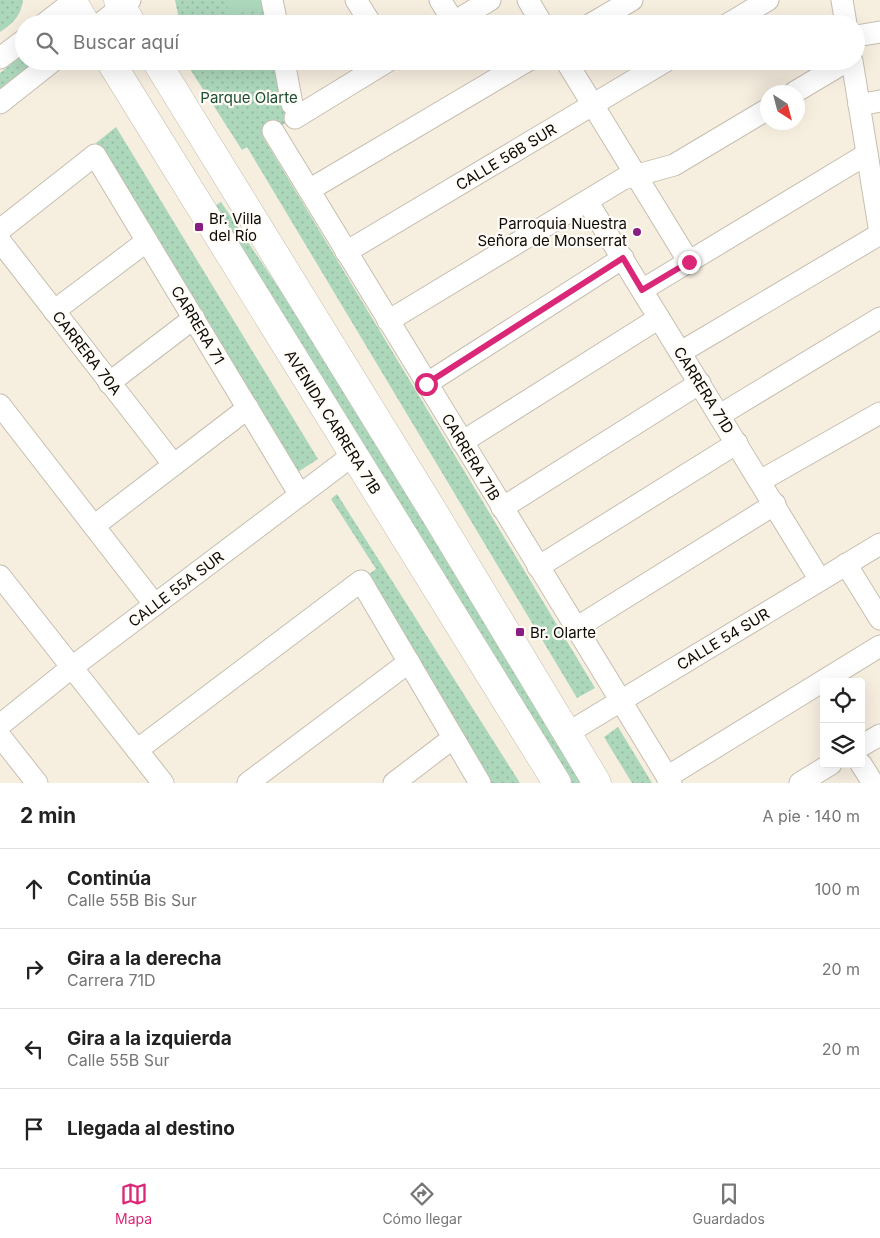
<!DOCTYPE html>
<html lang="es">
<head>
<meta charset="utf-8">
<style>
	:root { --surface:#fff; --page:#f6f6f6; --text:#222; --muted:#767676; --line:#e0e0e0; --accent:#db2777 }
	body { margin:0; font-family:Inter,sans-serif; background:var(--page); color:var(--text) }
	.controls { position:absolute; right:15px; bottom:15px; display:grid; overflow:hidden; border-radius:5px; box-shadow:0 5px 20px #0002 }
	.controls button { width:45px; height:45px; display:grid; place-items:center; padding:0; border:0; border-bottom:1px solid var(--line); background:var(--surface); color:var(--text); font:25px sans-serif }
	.compass { position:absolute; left:760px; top:85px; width:45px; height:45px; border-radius:50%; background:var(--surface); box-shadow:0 5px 20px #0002; rotate:144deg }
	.stop { position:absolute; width:15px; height:15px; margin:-11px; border:4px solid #db2777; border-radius:50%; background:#fff }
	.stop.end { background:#db2777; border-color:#fff; box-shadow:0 1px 5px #0008 }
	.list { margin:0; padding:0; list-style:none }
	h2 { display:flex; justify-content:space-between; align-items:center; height:65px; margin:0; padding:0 20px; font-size:21px }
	h2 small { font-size:16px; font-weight:400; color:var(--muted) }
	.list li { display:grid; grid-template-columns:32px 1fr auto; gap:15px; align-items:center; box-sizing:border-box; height:80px; padding:0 20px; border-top:1px solid var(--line) }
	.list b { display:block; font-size:19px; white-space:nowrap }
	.list p { margin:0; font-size:16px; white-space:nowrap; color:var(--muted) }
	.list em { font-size:16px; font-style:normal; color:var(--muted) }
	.icon { flex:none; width:28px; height:28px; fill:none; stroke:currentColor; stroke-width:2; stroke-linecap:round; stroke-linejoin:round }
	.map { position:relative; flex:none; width:880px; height:783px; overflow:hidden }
	.search { position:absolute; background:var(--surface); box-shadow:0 5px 20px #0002; left:15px; right:15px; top:15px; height:55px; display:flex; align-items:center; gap:12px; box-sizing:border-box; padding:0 18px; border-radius:28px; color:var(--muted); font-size:19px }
	.sheet { height:385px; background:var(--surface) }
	nav { display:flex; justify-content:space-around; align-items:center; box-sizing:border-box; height:70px; border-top:1px solid var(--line); background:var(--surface); font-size:14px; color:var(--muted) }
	nav a { display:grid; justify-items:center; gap:2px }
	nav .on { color:var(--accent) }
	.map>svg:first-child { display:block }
	.green { fill:url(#green-dots) }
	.pitch { fill:#acd7bb }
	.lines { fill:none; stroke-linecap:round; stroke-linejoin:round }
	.minor-casing { stroke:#c6beb0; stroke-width:23 }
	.major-casing { stroke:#c6beb0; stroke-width:29 }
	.minor { stroke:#fff; stroke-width:21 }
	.major { stroke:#fff; stroke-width:28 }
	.route { stroke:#db2777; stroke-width:6 }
	.poi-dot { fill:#881d84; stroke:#fffbf6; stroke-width:2 }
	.labels { text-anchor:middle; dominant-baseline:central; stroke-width:4.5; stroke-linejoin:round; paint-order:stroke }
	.park-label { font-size:15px; fill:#1d4f33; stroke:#fffbf6 }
	.street-label { font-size:15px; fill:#0e0b07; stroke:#fffbf6 }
	.poi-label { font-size:15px; fill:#0e0b07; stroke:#fffbf6; text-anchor:start }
</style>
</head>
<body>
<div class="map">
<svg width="880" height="783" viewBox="0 0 880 783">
	<defs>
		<pattern id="green-dots" width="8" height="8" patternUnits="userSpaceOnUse" patternTransform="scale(1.25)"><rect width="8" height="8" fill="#acd7bb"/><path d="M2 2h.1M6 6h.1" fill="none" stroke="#93b79f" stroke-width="1.8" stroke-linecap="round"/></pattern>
	</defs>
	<rect width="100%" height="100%" fill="#f6eedf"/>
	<g class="green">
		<path d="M0,0H23C21,16 13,23 0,32Z"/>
		<path d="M175,0H265L270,24H180Z"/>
		<path d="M24,54V61H40L0,93V73Z"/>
		<path d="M189,61H277L289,121L263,137L595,688L577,698L247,147L242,150L190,69Z"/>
		<path d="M116,127L318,459L298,472L96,143Z"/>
		<path d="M221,202L297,315L584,783H567L213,207Z"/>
		<path d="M337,494L520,783H491L369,574L376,569L331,499Z"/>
		<path d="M618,727L652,783H632L604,737Z"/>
	</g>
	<path class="pitch" d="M226,0H263L265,8L229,15Z"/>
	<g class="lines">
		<defs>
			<g id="minor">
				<path d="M272,0L277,24"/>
				<path d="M356,0L371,24"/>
				<path d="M440,0L454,22"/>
				<path d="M528,0L542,24"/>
				<path d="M842,0L846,24"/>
				<path d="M44,24L75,0"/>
				<path d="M100,24L130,0"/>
				<path d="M451,24L490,0"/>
				<path d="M591,24L632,0"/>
				<path d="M728,24L768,0"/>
				<path d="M856,36L880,32"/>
				<path d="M0,58L24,40"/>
				<path d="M284,61L292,104"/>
				<path d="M566,61L689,262"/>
				<path d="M852,61L880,233"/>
				<path d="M795,92L847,61"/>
				<path d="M0,103L53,61"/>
				<path d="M859,105L880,101"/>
				<path d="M295,118L388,61"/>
				<path d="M273,131L671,783"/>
				<path d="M309,190L527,61"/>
				<path d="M587,201L820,580"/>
				<path d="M0,230L95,155L300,495"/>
				<path d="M0,241L174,465"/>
				<path d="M346,252L666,61"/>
				<path d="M642,290L867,154"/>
				<path d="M54,311L147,241"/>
				<path d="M388,321L623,179L674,165L768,109"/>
				<path d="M681,352L880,234"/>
				<path d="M109,383L194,318"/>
				<path d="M426,384L623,258"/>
				<path d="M0,405L155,605"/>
				<path d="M720,415L880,318"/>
				<path d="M462,442L659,318"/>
				<path d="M760,481L880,413"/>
				<path d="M502,508L700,383"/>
				<path d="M94,526L248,408"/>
				<path d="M846,564L880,619"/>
				<path d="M538,567L737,443"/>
				<path d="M0,576L163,783"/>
				<path d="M576,628L775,504"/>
				<path d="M0,725L71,668L353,455"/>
				<path d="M566,734L880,544"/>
				<path d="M0,736L37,783"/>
				<path d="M861,746L880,735"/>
				<path d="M137,750L361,581L480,783"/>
				<path d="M861,764L873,783"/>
				<path d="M667,777L880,646"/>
				<path d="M248,783L409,662"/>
				<path d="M394,783L453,738"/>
				<path d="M800,783L831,764"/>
			</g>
			<g id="major">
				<path d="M72,0L86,24"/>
				<path d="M118,0L132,24"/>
				<path d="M110,61L557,783"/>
				<path d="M156,61L438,519L597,783"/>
			</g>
		</defs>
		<use href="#minor" class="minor-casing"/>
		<use href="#major" class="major-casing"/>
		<use href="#minor" class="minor"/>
		<use href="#major" class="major"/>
	</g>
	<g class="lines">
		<path class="route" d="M426,384L623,258L642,290L689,262"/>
	</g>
	<g class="poi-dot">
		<rect x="194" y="222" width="10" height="10" rx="2.5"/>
		<circle cx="637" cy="232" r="5"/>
		<rect x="515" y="627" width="10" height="10" rx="2.5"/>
	</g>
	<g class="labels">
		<g class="park-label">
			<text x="249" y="97">Parque Olarte</text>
		</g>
		<g class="street-label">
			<text transform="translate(506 157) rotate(-31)">CALLE 56B SUR</text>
			<text transform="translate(198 325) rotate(59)">CARRERA 71</text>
			<text transform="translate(87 353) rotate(52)">CARRERA 70A</text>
			<text transform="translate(704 390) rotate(58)">CARRERA 71D</text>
			<text transform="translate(333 422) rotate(58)">AVENIDA CARRERA 71B</text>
			<text transform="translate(471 457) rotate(59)">CARRERA 71B</text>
			<text transform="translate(176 589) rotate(-37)">CALLE 55A SUR</text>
			<text transform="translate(723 639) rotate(-31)">CALLE 54 SUR</text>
		</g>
		<g class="poi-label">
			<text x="209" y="218">Br. Villa<tspan x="209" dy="17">del Río</tspan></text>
			<text x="627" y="223" text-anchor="end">Parroquia Nuestra<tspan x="627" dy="17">Señora de Monserrat</tspan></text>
			<text x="530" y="632">Br. Olarte</text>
		</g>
	</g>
</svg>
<div class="controls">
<button><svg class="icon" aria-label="locate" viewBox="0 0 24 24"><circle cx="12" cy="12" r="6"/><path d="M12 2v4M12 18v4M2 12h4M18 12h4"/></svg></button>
<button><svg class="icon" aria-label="layers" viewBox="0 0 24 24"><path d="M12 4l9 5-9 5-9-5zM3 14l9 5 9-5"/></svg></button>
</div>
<svg class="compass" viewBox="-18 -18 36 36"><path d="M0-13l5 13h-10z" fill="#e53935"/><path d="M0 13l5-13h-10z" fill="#767676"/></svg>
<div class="stop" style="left:426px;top:384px"></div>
<div class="stop end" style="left:689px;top:262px"></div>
<div class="search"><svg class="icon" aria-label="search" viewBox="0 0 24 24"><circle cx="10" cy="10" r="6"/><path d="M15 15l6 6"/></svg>Buscar aquí</div>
</div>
<section class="sheet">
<h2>2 min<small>A pie · 140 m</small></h2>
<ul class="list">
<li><svg class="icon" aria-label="ahead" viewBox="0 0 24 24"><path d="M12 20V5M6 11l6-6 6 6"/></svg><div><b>Continúa</b><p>Calle 55B Bis Sur</p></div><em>100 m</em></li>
<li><svg class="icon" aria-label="right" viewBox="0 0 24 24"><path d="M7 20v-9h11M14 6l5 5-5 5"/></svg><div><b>Gira a la derecha</b><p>Carrera 71D</p></div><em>20 m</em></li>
<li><svg class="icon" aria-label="left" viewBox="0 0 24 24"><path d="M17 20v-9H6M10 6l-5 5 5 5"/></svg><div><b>Gira a la izquierda</b><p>Calle 55B Sur</p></div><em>20 m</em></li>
<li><svg class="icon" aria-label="arrive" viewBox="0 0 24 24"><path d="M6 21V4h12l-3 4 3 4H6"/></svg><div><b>Llegada al destino</b></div></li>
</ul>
</section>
<nav>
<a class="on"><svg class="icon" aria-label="map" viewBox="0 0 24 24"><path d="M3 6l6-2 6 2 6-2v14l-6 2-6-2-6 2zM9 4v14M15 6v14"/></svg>Mapa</a>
<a><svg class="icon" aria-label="directions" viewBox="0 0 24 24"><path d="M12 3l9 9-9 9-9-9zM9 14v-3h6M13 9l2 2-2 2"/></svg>Cómo llegar</a>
<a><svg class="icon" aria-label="saved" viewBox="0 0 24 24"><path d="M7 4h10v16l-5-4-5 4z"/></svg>Guardados</a>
</nav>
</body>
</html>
